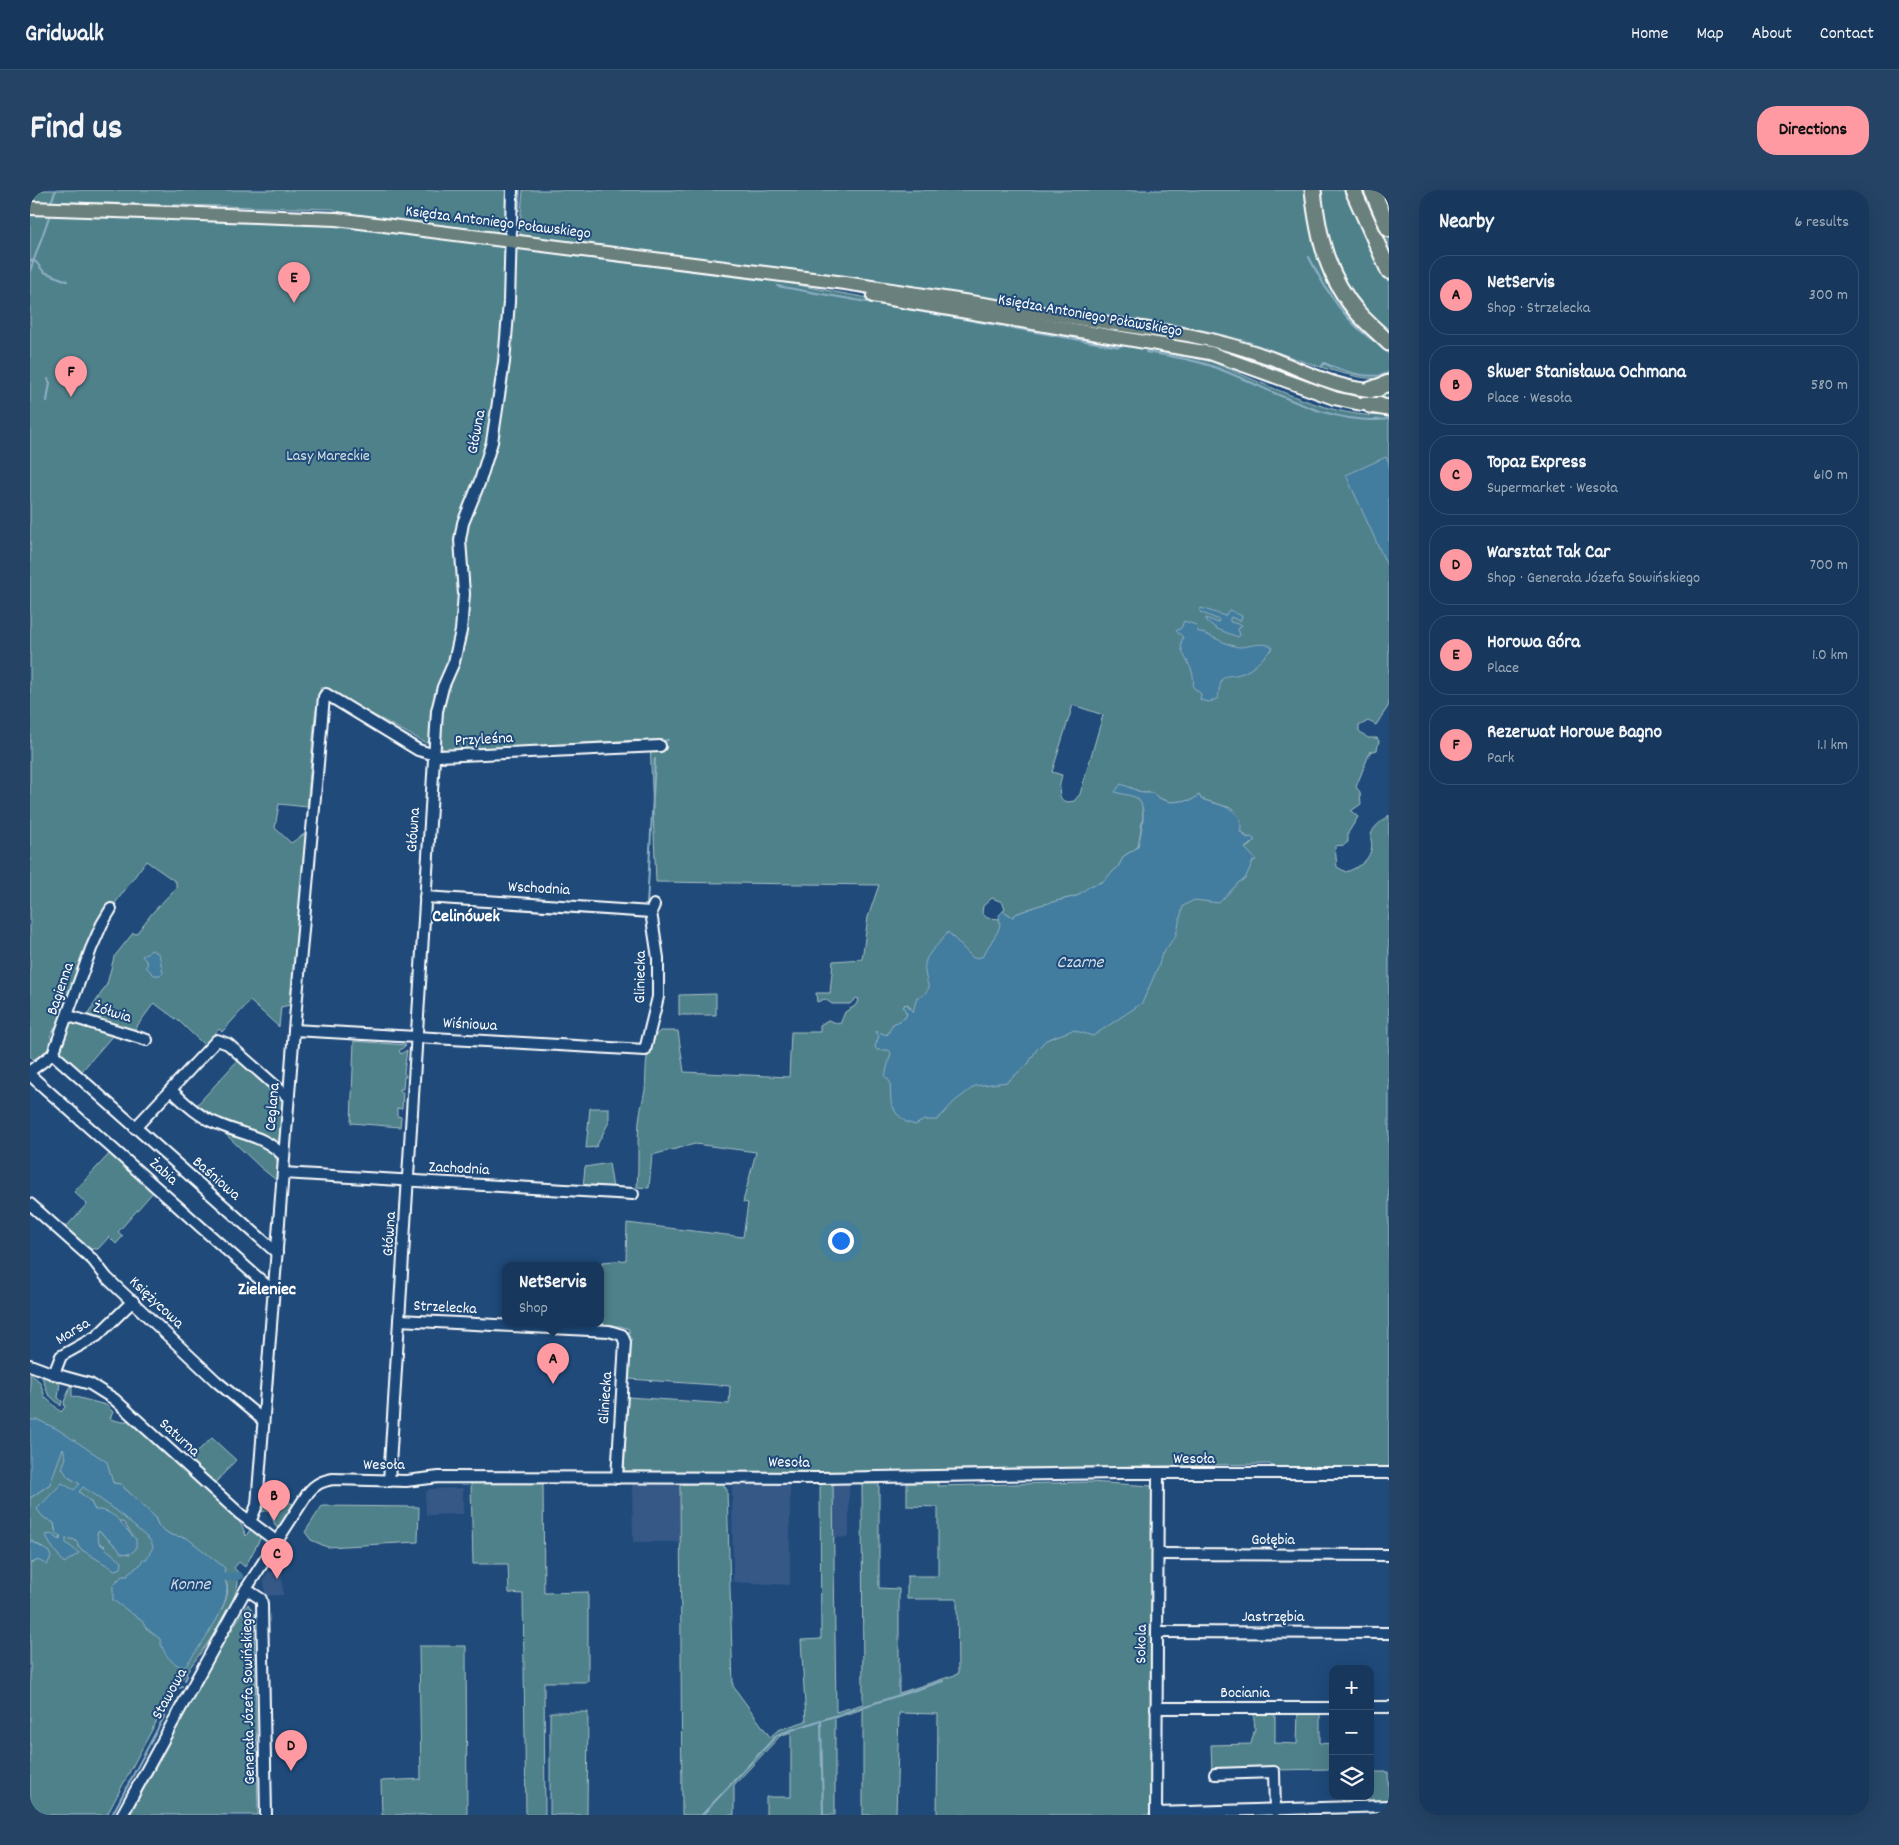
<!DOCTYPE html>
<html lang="en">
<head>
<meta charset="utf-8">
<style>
	:root { --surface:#17385c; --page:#244365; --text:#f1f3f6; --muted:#9eacbb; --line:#365272; --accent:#ff9aa2 }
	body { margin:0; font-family:Dekko,sans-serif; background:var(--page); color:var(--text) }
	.controls { position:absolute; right:15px; bottom:15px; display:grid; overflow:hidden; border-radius:10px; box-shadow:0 5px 20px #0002 }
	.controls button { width:45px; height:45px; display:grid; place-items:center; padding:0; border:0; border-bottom:1px solid var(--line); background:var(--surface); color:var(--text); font:25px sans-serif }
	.you { position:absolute; left:810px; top:1050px; width:18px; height:18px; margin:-12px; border:4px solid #fff; border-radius:50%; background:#1a73e8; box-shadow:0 0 0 8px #1a73e833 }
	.badge { display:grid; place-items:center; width:32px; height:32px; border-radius:50%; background:var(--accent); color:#111; font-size:16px; font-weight:700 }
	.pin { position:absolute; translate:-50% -41px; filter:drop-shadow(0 1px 2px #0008) }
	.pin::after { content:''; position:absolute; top:26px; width:18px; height:15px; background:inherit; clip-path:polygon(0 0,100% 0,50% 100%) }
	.popup { position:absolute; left:472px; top:1072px; width:102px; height:65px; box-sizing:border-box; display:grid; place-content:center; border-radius:10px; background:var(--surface); filter:drop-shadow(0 1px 4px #0005); font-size:16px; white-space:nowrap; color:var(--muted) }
	.popup b { font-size:19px; color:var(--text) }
	.popup::after { content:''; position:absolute; left:50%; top:100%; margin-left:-10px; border:10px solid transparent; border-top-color:var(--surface) }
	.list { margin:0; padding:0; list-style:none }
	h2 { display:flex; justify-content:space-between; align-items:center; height:65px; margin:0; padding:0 20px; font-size:21px }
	h2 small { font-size:16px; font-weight:400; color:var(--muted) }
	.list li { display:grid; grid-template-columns:32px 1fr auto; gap:15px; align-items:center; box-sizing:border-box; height:80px; margin:0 10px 10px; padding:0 10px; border:1px solid var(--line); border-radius:20px }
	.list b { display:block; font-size:19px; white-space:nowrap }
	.list p { margin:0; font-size:16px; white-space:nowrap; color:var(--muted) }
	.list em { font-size:16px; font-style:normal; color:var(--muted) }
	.icon { flex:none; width:28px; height:28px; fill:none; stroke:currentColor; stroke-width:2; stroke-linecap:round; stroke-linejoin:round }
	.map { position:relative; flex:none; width:1359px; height:1625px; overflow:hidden; border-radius:20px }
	header { display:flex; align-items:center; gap:30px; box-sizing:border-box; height:70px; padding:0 25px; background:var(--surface); border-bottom:1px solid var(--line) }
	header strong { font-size:24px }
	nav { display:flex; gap:28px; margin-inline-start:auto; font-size:18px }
	.intro { display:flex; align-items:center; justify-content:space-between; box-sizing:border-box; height:120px; padding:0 30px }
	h1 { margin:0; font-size:35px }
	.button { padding:12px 22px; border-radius:20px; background:var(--accent); color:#111; font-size:18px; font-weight:700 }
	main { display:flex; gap:30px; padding:0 30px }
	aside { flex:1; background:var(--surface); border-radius:20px; box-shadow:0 5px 20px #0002 }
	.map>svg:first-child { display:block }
	.built { fill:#345887 }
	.green { fill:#50818b; stroke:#a8c0c5; fill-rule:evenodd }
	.water { fill:#437b9e; stroke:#8eb0c5 }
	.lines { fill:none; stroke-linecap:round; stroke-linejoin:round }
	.stream { stroke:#8eb0c5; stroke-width:2 }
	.canal { stroke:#437b9e; stroke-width:8 }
	.minor-casing { stroke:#fff; stroke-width:14 }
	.major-casing { stroke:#fff; stroke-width:16 }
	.highway-casing { stroke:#fff; stroke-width:19 }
	.minor { stroke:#1f4a7a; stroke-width:10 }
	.major { stroke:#6a807c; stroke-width:12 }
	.highway { stroke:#6a807c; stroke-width:15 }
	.labels { text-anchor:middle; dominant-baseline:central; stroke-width:4; stroke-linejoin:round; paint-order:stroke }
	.street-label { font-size:16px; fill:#fff; stroke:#1f4a7a }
	.park-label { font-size:16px; fill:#d3e0e2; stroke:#1f4a7a }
	.neighbourhood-label { font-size:18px; font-weight:bold; fill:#fff; stroke:#1f4a7a }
	.water-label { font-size:18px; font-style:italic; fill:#d0dee7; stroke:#1f4a7a }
</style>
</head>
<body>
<header>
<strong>Gridwalk</strong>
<nav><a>Home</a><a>Map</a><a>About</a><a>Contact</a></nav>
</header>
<div class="intro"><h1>Find us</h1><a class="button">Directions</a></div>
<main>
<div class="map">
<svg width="1359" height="1625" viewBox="0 0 1359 1625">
	<rect width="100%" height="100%" fill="#1f4a7a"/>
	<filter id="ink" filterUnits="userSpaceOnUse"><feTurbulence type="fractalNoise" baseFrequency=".02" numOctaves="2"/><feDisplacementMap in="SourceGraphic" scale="10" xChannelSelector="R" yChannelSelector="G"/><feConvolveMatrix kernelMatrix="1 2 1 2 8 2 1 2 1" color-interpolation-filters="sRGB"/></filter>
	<g filter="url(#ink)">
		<g class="built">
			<path d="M702,1292L760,1293V1395L703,1392Z"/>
			<path d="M803,1293H819V1347L803,1348Z"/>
			<path d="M602,1294H650V1352H603Z"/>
			<path d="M433,1298V1324L396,1325L395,1304L399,1299Z"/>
			<path d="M238,1382H252L253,1405L235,1406L234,1389Z"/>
		</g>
		<g class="green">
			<path d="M0,0H477L478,5L476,36L470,43H464L313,24L303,19L0,11Z"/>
			<path d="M493,0H1281C1282,35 1283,70 1303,100C1317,120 1342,140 1359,158V187C1332,197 1247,161 1216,151C1195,145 1174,140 1153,136L495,47L486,39L490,34Z"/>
			<path d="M1285,0H1359V143C1334,122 1307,93 1298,60C1293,41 1290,20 1285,0Z"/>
			<path d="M0,23L324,36L463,55L474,58L475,62L485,63L490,59L518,62L746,91L1169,169L1182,172C1232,192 1305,231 1359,225V515L1346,535L1338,531L1329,536V541L1338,548H1347L1349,551L1347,560L1340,562L1326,597L1330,602L1331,614L1321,621L1328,627L1318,643V652L1314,655L1305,656L1307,677L1316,682C1327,678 1338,672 1341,660C1343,655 1340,649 1341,645C1344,635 1352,632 1359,625V1279L1253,1281L1239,1274L928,1279L779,1284L594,1281L598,1207L699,1214L700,1196L599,1189L596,1185L599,1139L590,1136L568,1137V1133H570L572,1072L596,1070L597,1033L713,1047L718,1013L713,1012L726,962L665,954L622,965L619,998L607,997C609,975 607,953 609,931C610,921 613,910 615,900C617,879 613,858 630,841H648L654,882L759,887L761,842H790V835L798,830L810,834L815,822L825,816L829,809L826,808L820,814H802L795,809L787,812L786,803H800L803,771L832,769L838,727L849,695L626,692L620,552L607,550L414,561L409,551L396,553L291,497L285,525L277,617L249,614L245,638L261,653L276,643L260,815L251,817L249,837L220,811L192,842L189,839L174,855L150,832L124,813L102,843L56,827L77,794L84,767L103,743L106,744L123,722L146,698V692L116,671L81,719L78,717L58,750L37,819L20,846L24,851L20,860L6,872L0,866ZM1043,515L1073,525L1050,604L1044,611C1025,616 1029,597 1032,585L1022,582ZM1099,597L1113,603H1122L1131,609L1141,612L1163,610L1169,605L1171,609L1204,619C1208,635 1209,645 1225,650L1219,656L1182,676L1133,737L851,847L846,842L857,845L863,834L875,829L877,824L874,815L878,814L883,822L968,760L972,729L957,728L952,723L953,716L962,708L972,712L975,718L973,721L983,727L986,724L1007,716L1047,706L1061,696L1072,692L1088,677L1094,666L1108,657L1113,627L1112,614Z"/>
			<path d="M1116,146L1205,162L1351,205L1359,204V209L1343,210L1318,207Z"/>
			<path d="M686,804V825H649V805Z"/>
			<path d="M42,830L83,845L51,882L29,863C28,854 35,837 42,830Z"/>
			<path d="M324,851L376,855L369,861L371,864L377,860L374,882L376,887H374L373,899H370V902H373L372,919L367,918V926L371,927L370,937L321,933Z"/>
			<path d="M209,869L249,903L254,912L248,955C223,936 190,936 165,917Z"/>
			<path d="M560,918H579V932L566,957L556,958Z"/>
			<path d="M189,938L239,955L250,977L246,990L230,977Z"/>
			<path d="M81,962L124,1001L88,1042L93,1046L86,1054L79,1047L68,1059H56L33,1040L57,1014L44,1002Z"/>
			<path d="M579,973L583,998L553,997L555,977Z"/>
			<path d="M0,1183L10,1192L15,1207L31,1222L35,1217L34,1212L42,1193V1206L76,1215L83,1222L80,1229L92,1232L100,1230C129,1254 207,1312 216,1346L221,1338L230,1344V1349L215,1377L209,1372L204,1378L209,1383C210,1419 161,1472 142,1504C119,1544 98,1585 77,1625H0V1374L8,1370L12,1357L0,1350V1308L20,1294L0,1237ZM55,1259L70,1268L83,1293L90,1294L124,1326L129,1337L141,1345L157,1349L194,1378V1385L196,1388H194C203,1402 193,1416 186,1430L120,1406L83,1410L87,1390L109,1383L128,1356L77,1311L52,1295L49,1302L60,1311L65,1320L94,1333L102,1345L100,1364L94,1363L69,1341L66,1346L69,1353L75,1356L52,1360L48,1357V1349L25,1340L24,1333L50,1294L38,1287Z"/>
			<path d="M11,1184L30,1192L28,1208L32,1211L31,1216L18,1204Z"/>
			<path d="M182,1248L206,1270L185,1293L158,1270Z"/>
			<path d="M513,1292L514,1403L558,1402V1492H514L515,1625H496L493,1404L479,1403L478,1374H443L441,1293Z"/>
			<path d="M1060,1292L1122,1296L1121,1625H907L908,1524L869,1523L866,1625H833V1519L805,1528V1625H736V1607H761V1542L750,1546L704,1595V1625H652L650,1294L692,1293L697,1300L703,1496L740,1547L748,1540L776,1531L771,1450L791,1449L790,1293H803L806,1522L833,1514L832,1294H849V1398L869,1399V1503L928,1484L927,1409H877V1386H908V1317L877,1316V1293H908V1296Z"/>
			<path d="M235,1304H238L239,1308H250L263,1314L249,1337H246L239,1320L231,1322Z"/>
			<path d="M292,1316L389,1317L388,1352L297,1357L281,1350L275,1342Z"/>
			<path d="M218,1414L224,1424L228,1625H100L182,1471Z"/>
			<path d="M389,1456H436L437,1625H352L351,1591L391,1589Z"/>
			<path d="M1245,1521V1553L1267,1554L1268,1521L1290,1522V1553L1303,1554V1579L1182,1581L1181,1555L1221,1554L1225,1538L1223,1522Z"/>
			<path d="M520,1522H558L557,1625H520Z"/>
			<path d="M1340,1582H1358L1359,1614L1313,1616L1312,1606H1340Z"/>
		</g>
		<g class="water">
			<path d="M1356,267L1359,273V380L1316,285Z"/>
			<path d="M1171,418L1195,426L1199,420L1212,426L1210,431L1201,427L1200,428V432L1212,435L1208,439L1210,445L1208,447L1187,439L1176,431V428L1188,433L1189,430L1170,422Z"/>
			<path d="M1154,431L1166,435L1167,441C1178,444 1201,457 1209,457C1219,457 1236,450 1243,458C1235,465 1227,476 1217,481C1196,492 1192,475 1188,508L1180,512L1170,510L1171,504L1163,497C1167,473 1145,465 1153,447L1146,441L1151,438Z"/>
			<path d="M1091,594L1113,603H1122L1131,609L1141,612L1162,610L1169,605L1171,609C1188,615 1217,618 1210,642L1217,648L1221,647L1225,650L1215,658L1226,670L1223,671L1215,689L1209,692L1189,713L1164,710L1153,716L1146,745L1131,766L1129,775L1112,813L1063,846L1043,840L1016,850L1007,859L998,874L977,892L945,896L925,911L907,930H894L885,935L876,932L866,923L861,912L860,892L855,886L861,863L859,860H847L845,857L849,846L845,841L857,845L863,834L875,828L877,824L873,817L876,814L883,822L887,807L893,806L899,798C888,764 900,767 918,742L943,768L952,767L968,741L970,734L969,725L973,721L983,727L986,724L1007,716L1047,706L1060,696L1072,692L1088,677L1094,666L1108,657C1110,645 1120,615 1105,607C1100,605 1091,604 1085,602Z"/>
			<path d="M122,760L129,764L133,783L130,785H124L116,777L118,773L112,766Z"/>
			<path d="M0,1230H8L27,1239L77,1272L83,1293L90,1294L124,1326L129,1337L141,1345L157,1348L195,1378L194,1385L196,1388L194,1389C208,1409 167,1459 155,1477C142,1476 132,1462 130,1449L116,1438L112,1431L83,1410V1396L92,1386H98V1383L110,1375L113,1369L116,1370L123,1357L121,1351L87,1321L53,1297L49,1302L60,1311L65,1320C87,1319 92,1338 106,1349V1359L100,1364L91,1363L86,1356L69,1341L67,1343L69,1353L92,1372L91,1378L85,1380L52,1360L45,1350L36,1348V1353L49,1363L34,1373L20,1354L16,1345L21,1344L30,1350L31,1346L26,1343L24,1333L13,1327L7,1319L32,1293L44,1300L50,1294L38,1287L32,1278L36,1268L33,1258L20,1294L0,1308Z"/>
			<path d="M0,1350L19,1362L21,1367L17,1375L8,1370L0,1374Z"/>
		</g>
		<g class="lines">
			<g class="stream">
				<path d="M20,14L26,0"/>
				<path d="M489,20L490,0"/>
				<path d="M1279,67C1293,95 1308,120 1331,141C1340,149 1351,155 1359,164"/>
				<path d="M0,70L6,72L14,82L37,91"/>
				<path d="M0,81L19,27"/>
				<path d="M747,96L1089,157"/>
				<path d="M1116,162C1139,166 1163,169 1184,177C1239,197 1298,237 1359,229"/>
				<path d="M1292,176L1294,173C1308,180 1344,192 1359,182"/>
				<path d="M17,211L20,193L18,189"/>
				<path d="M302,502L393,555"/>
				<path d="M633,551L638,550"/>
				<path d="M617,715L625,569"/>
				<path d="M154,1478L157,1486L155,1490"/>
				<path d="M150,1498L152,1496"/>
				<path d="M792,1530L913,1491"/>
				<path d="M82,1625L144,1508"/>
				<path d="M672,1625L747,1545L791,1530L793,1625"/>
			</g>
			<path class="canal" d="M196,1387L209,1386"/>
			<defs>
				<g id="minor">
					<path d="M395,707L621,722"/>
					<path d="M39,826L117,850"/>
					<path d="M264,840L615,860L628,807V768L621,722L624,715"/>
					<path d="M23,864L247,1063"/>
					<path d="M0,881L23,864L61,759L72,734L81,719"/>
					<path d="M0,885L244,1102"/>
					<path d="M141,900C155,913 169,927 188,934C213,945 233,945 254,966"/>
					<path d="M105,938L187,850L198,854L258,907"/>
					<path d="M253,983L603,1004"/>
					<path d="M0,1014L63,1070L77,1088L186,1191L233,1230"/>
					<path d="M369,1130L579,1141L592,1145L595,1152L587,1288"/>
					<path d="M0,1175L24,1184L31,1166L67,1146L103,1111"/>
					<path d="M24,1184L60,1194L84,1209L210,1324L246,1351"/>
					<path d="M359,1291L407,521L413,497L424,472L431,441L434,404L430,350L433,333L450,291L462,252L474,172L479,112L482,0"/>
					<path d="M220,1332L227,1315L264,840L294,507L296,504L388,560L409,566L630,556"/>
					<path d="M1128,1364L1359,1365"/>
					<path d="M216,1399L231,1409L232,1414L236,1625"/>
					<path d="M1127,1442L1359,1443"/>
					<path d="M1340,1517H1359"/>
					<path d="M1126,1518H1303"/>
					<path d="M1185,1584L1244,1582L1245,1621"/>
					<path d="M1126,1623L1359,1616"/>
					<path d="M92,1625L216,1399L278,1303C285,1294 292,1291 303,1289L376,1291L409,1287L790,1288L1089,1283H1359"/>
					<path d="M1126,1625L1128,1284"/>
				</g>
				<g id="major">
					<path d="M0,18L306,29L815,93L1158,145C1188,151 1217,159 1246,170C1279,183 1313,201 1349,200"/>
					<path d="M843,106L1180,163L1304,208L1331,214H1350"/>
				</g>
				<g id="highway">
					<path d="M1283,0C1288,46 1297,88 1329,124C1338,134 1349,143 1359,153"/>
					<path d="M1323,0L1359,81"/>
					<path d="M1342,0L1359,39"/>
					<path d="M1340,200L1359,193"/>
					<path d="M1340,215L1359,218"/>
				</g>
			</defs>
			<use href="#minor" class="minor-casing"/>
			<use href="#major" class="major-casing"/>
			<use href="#highway" class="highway-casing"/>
			<use href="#minor" class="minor"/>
			<use href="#major" class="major"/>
			<use href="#highway" class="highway"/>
		</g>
	</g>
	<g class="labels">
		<g class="street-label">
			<text transform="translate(468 33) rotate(7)">Księdza Antoniego Poławskiego</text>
			<text transform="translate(1060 126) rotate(10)">Księdza Antoniego Poławskiego</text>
			<text transform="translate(447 242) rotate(-79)">Główna</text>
			<text transform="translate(454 550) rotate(-3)">Przyleśna</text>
			<text transform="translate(384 640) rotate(-86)">Główna</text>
			<text transform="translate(509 699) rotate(3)">Wschodnia</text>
			<text transform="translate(611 787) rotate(-89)">Gliniecka</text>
			<text transform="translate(31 799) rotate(-71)">Bagienna</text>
			<text transform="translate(82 823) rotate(17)">Żółwia</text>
			<text transform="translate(440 835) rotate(3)">Wiśniowa</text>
			<text transform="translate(243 917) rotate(-85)">Ceglana</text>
			<text transform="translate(429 979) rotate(3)">Zachodnia</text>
			<text transform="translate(133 982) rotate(42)">Żabia</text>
			<text transform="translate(186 989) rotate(41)">Baśniowa</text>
			<text transform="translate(360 1044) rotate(-86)">Główna</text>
			<text transform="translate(126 1113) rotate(43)">Księżycowa</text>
			<text transform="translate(415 1118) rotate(3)">Strzelecka</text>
			<text transform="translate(43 1142) rotate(-32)">Marsa</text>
			<text transform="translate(576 1208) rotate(-86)">Gliniecka</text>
			<text transform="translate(149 1248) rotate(42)">Saturna</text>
			<text x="1164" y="1269">Wesoła</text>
			<text transform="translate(759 1273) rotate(1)">Wesoła</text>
			<text x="354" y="1275">Wesoła</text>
			<text x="1243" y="1350">Gołębia</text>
			<text x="1243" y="1427">Jastrzębia</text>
			<text transform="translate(1112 1454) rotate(-89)">Sokola</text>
			<text x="1215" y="1503">Bociania</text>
			<text transform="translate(140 1504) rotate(-61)">Stawowa</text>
			<text transform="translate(219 1508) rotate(-91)">Generała Józefa Sowińskiego</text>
		</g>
		<g class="park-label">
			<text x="298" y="266">Lasy Mareckie</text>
		</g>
		<g class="neighbourhood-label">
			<text x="436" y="727">Celinówek</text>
			<text x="237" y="1100">Zieleniec</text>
		</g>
		<g class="water-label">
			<text x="1050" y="773">Czarne</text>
			<text x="160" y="1395">Konne</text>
		</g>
	</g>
</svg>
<div class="controls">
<button>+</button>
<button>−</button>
<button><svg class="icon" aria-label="layers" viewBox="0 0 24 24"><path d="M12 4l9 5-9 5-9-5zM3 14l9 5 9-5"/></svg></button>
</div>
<div class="you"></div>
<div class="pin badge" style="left:523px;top:1194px">A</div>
<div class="popup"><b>NetServis</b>Shop</div>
<div class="pin badge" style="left:244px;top:1331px">B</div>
<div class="pin badge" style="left:247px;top:1389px">C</div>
<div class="pin badge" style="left:261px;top:1581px">D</div>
<div class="pin badge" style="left:264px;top:113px">E</div>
<div class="pin badge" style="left:41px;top:207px">F</div>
</div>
<aside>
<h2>Nearby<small>6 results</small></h2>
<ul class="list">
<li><span class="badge">A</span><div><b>NetServis</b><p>Shop · Strzelecka</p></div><em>300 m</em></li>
<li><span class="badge">B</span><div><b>Skwer Stanisława Ochmana</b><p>Place · Wesoła</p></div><em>580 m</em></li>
<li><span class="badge">C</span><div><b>Topaz Express</b><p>Supermarket · Wesoła</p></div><em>610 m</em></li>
<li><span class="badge">D</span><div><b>Warsztat Tak Car</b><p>Shop · Generała Józefa Sowińskiego</p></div><em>700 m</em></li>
<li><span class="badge">E</span><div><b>Horowa Góra</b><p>Place</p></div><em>1.0 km</em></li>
<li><span class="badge">F</span><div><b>Rezerwat Horowe Bagno</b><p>Park</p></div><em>1.1 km</em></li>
</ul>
</aside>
</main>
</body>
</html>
